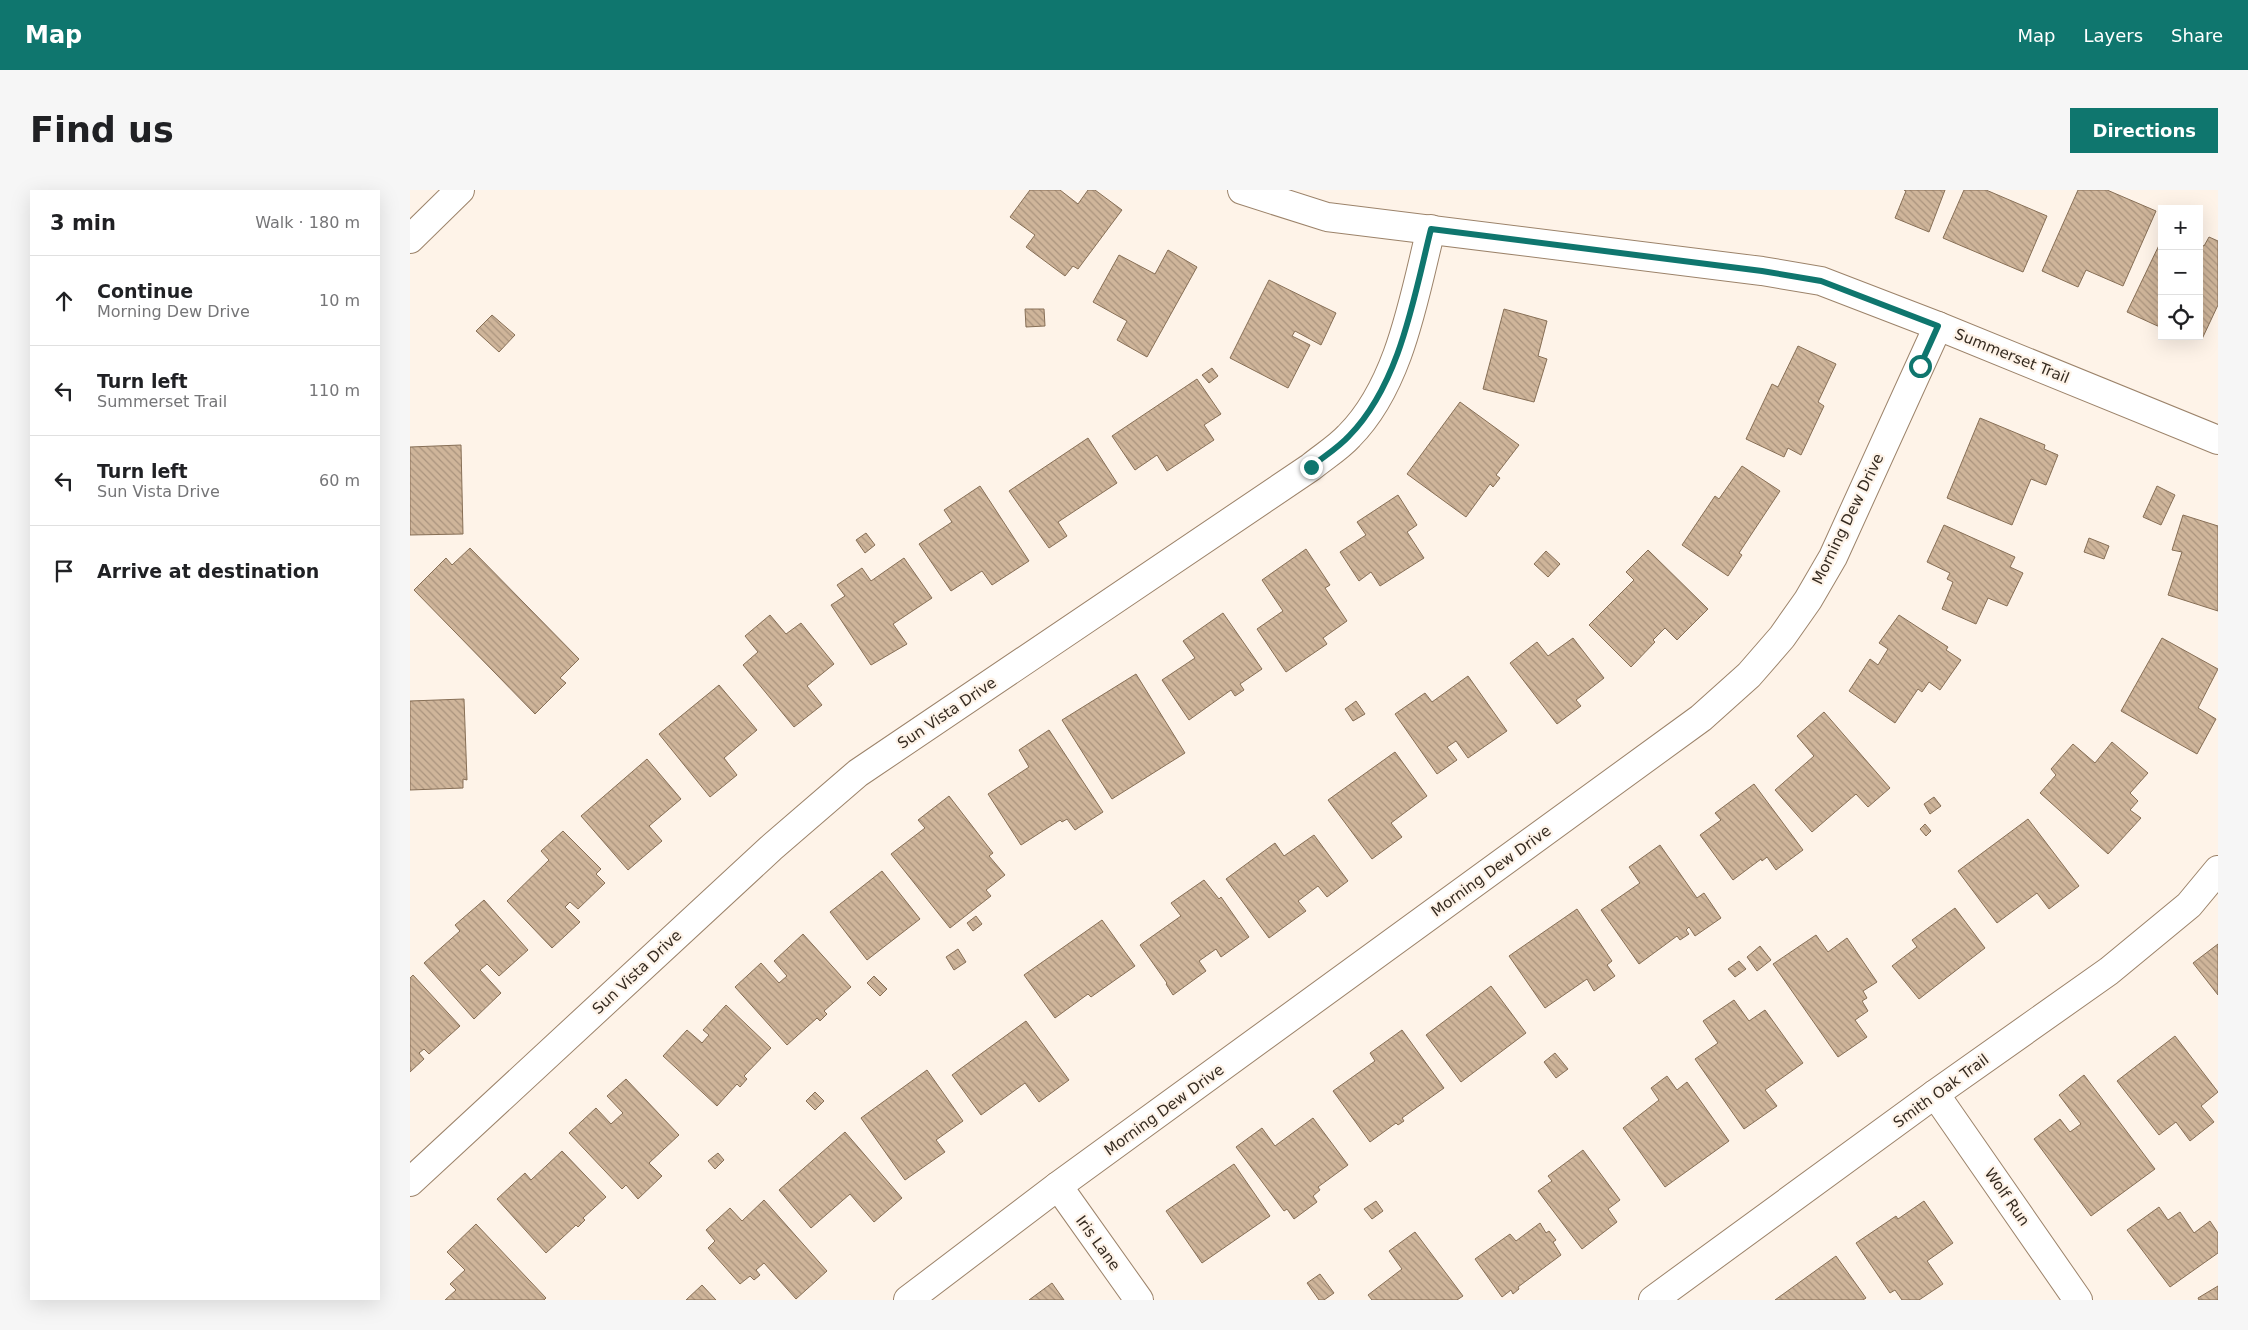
<!DOCTYPE html>
<html lang="en">
<head>
<meta charset="utf-8">
<style>
	:root { --surface:#fff; --page:#f6f6f6; --text:#202124; --muted:#757577; --line:#e0e0e0; --accent:#0f766e }
	body { margin:0; font-family:"DejaVu Sans",sans-serif; background:var(--page); color:var(--text) }
	.controls { position:absolute; right:15px; top:15px; display:grid; overflow:hidden; border-radius:0px; box-shadow:0 5px 20px #0002 }
	.controls button { width:45px; height:45px; display:grid; place-items:center; padding:0; border:0; border-bottom:1px solid var(--line); background:var(--surface); color:var(--text); font:25px sans-serif }
	.stop { position:absolute; width:15px; height:15px; margin:-11px; border:4px solid #0f766e; border-radius:50%; background:#fff }
	.stop.end { background:#0f766e; border-color:#fff; box-shadow:0 1px 5px #0008 }
	.list { margin:0; padding:0; list-style:none }
	h2 { display:flex; justify-content:space-between; align-items:center; height:65px; margin:0; padding:0 20px; font-size:21px }
	h2 small { font-size:16px; font-weight:400; color:var(--muted) }
	.list li { display:grid; grid-template-columns:32px 1fr auto; gap:15px; align-items:center; box-sizing:border-box; height:90px; padding:0 20px; border-top:1px solid var(--line) }
	.list b { display:block; font-size:19px; white-space:nowrap }
	.list p { margin:0; font-size:16px; white-space:nowrap; color:var(--muted) }
	.list em { font-size:16px; font-style:normal; color:var(--muted) }
	.icon { flex:none; width:28px; height:28px; fill:none; stroke:currentColor; stroke-width:2; stroke-linecap:round; stroke-linejoin:round }
	.map { position:relative; flex:none; width:1808px; height:1110px; overflow:hidden; border-radius:0px }
	header { display:flex; align-items:center; gap:30px; box-sizing:border-box; height:70px; padding:0 25px; background:var(--accent); color:#fff }
	header strong { font-size:24px }
	nav { display:flex; gap:28px; margin-inline-start:auto; font-size:18px }
	.intro { display:flex; align-items:center; justify-content:space-between; box-sizing:border-box; height:120px; padding:0 30px }
	h1 { margin:0; font-size:35px }
	.button { padding:12px 22px; border-radius:0px; background:var(--accent); color:#fff; font-size:18px; font-weight:700 }
	main { display:flex; gap:30px; padding:0 30px }
	aside { flex:1; background:var(--surface); border-radius:0px; box-shadow:0 5px 20px #0002 }
	.map>svg:first-child { display:block }
	.building { fill:url(#building-back-hatch); stroke:#876f56 }
	.lines { fill:none; stroke-linecap:round; stroke-linejoin:round }
	.street-casing { stroke:#9c836a; stroke-width:30 }
	.street { stroke:#fff; stroke-width:28 }
	.route { stroke:#0f766e; stroke-width:6 }
	.labels { text-anchor:middle; dominant-baseline:central; stroke-width:4.5; stroke-linejoin:round; paint-order:stroke }
	.street-label { font-size:15px; fill:#352b21; stroke:#fef3e8 }
</style>
</head>
<body>
<header>
<strong>Map</strong>
<nav><a>Map</a><a>Layers</a><a>Share</a></nav>
</header>
<div class="intro"><h1>Find us</h1><a class="button">Directions</a></div>
<main>
<aside>
<h2>3 min<small>Walk · 180 m</small></h2>
<ul class="list">
<li><svg class="icon" aria-label="ahead" viewBox="0 0 24 24"><path d="M12 20V5M6 11l6-6 6 6"/></svg><div><b>Continue</b><p>Morning Dew Drive</p></div><em>10 m</em></li>
<li><svg class="icon" aria-label="left" viewBox="0 0 24 24"><path d="M17 20v-9H6M10 6l-5 5 5 5"/></svg><div><b>Turn left</b><p>Summerset Trail</p></div><em>110 m</em></li>
<li><svg class="icon" aria-label="left" viewBox="0 0 24 24"><path d="M17 20v-9H6M10 6l-5 5 5 5"/></svg><div><b>Turn left</b><p>Sun Vista Drive</p></div><em>60 m</em></li>
<li><svg class="icon" aria-label="arrive" viewBox="0 0 24 24"><path d="M6 21V4h12l-3 4 3 4H6"/></svg><div><b>Arrive at destination</b></div></li>
</ul>
</aside>
<div class="map">
<svg width="1808" height="1110" viewBox="0 0 1808 1110">
	<defs>
		<pattern id="building-back-hatch" width="6" height="6" patternUnits="userSpaceOnUse" patternTransform="scale(1.25)"><rect width="6" height="6" fill="#cfb59a"/><path d="M-1 5l2 2M0 0l6 6M5-1l2 2" fill="none" stroke="#a9937d"/></pattern>
	</defs>
	<rect width="100%" height="100%" fill="#fef3e8"/>
	<g class="building">
		<path d="M620,0H650L668,14L678,0H685L712,20L668,79L663,76L655,86L616,57L625,45L600,27Z"/>
		<path d="M1494,0H1535L1519,42L1485,28L1496,1Z"/>
		<path d="M1554,0H1576L1637,26L1613,82L1533,48Z"/>
		<path d="M1668,0H1697L1746,21L1713,96L1676,80L1668,97L1632,81Z"/>
		<path d="M1799,47L1808,51V115L1792,149L1786,146H1789V54L1794,56Z"/>
		<path d="M1752,49V138L1717,122Z"/>
		<path d="M758,60L787,77L737,167L707,150L717,131L683,112L709,65L745,84Z"/>
		<path d="M859,90L926,123L911,155L885,141L882,146L900,155L878,198L820,168Z"/>
		<path d="M615,119H634L635,136L616,137Z"/>
		<path d="M1094,119L1137,131L1128,166L1137,169L1124,212L1073,199Z"/>
		<path d="M82,125L105,145L89,162L66,141Z"/>
		<path d="M1388,156L1426,174L1408,212L1414,216L1391,265L1378,258L1374,267L1336,249L1362,194L1368,197Z"/>
		<path d="M802,178L808,186L799,193L792,185Z"/>
		<path d="M787,189L811,224L794,235L804,250L757,281L747,265L725,280L702,246Z"/>
		<path d="M1050,212L1109,255L1086,285L1090,288L1083,297L1080,294L1056,327L997,284Z"/>
		<path d="M1570,228L1635,255L1634,259L1648,265L1636,295L1621,289L1602,335L1537,308Z"/>
		<path d="M678,248L707,293L648,332L657,346L639,358L599,301Z"/>
		<path d="M51,255L53,344L0,345V257Z"/>
		<path d="M1332,276L1370,301L1329,363L1332,365L1318,386L1272,355L1305,306L1309,309Z"/>
		<path d="M570,296L619,371L582,395L572,381L541,401L509,354L542,332L534,320Z"/>
		<path d="M1747,296L1765,305L1751,335L1733,327Z"/>
		<path d="M988,305L1007,335L997,342L1014,368L970,396L961,382L949,391L930,362L956,345L947,332Z"/>
		<path d="M1773,325L1808,336V421L1758,405L1772,362L1762,360Z"/>
		<path d="M1534,335L1605,367L1600,377L1613,383L1597,416L1578,408L1566,434L1532,419L1543,392L1537,389L1540,383L1517,372Z"/>
		<path d="M456,343L465,355L455,363L446,350Z"/>
		<path d="M1679,348L1699,356L1694,369L1674,362Z"/>
		<path d="M60,358L169,469L150,488L156,493L125,524L4,400L36,368L42,375Z"/>
		<path d="M896,359L920,395L915,398L937,431L913,448L917,454L876,482L847,439L873,421L852,390Z"/>
		<path d="M1238,360L1298,419L1267,450L1255,438L1243,450L1245,452L1221,477L1179,435L1224,390L1216,382Z"/>
		<path d="M1136,361L1150,374L1138,387L1124,374Z"/>
		<path d="M494,368L522,408L483,434L497,454L461,475L421,415L435,406L427,395L452,378L461,391Z"/>
		<path d="M813,423L852,479L830,494L834,500L825,506L821,500L779,530L752,490L785,468L773,451Z"/>
		<path d="M360,425L376,444L391,433L424,474L397,496L412,515L384,537L333,475L348,462L335,446Z"/>
		<path d="M1489,425L1538,457L1536,460L1551,470L1530,500L1519,492L1512,502L1508,499L1485,533L1439,501L1460,469L1468,475L1478,459L1469,453Z"/>
		<path d="M1163,448L1194,488L1166,510L1171,516L1147,534L1100,473L1127,452L1138,466Z"/>
		<path d="M1752,448L1808,479L1788,518L1806,529L1787,564L1711,521Z"/>
		<path d="M726,484L775,563L702,609L652,530Z"/>
		<path d="M1058,486L1097,541L1058,568L1046,551L1037,557L1047,570L1027,584L985,524L1015,503L1022,512Z"/>
		<path d="M309,495L347,540L314,568L327,585L300,607L249,544Z"/>
		<path d="M54,509L57,590L53,589V598L0,600V511Z"/>
		<path d="M946,511L955,524L943,531L935,519Z"/>
		<path d="M1414,522L1480,598L1458,617L1446,604L1402,642L1365,600L1404,566L1387,546Z"/>
		<path d="M639,540L693,622L665,640L657,629L652,632L650,630L611,655L578,604L619,577L609,560Z"/>
		<path d="M1702,552L1738,583L1720,603L1728,611L1720,620L1731,628L1698,664L1630,603L1646,585L1641,579L1663,554L1685,573Z"/>
		<path d="M985,562L1017,606L981,633L992,647L962,669L918,610Z"/>
		<path d="M237,569L271,609L239,636L252,651L218,680L171,626Z"/>
		<path d="M1344,594L1393,660L1366,680L1357,667L1352,671L1351,669L1323,690L1290,645L1311,630L1305,623Z"/>
		<path d="M539,606L583,663L579,666L595,685L576,700L581,706L540,738L481,664L515,638L508,630Z"/>
		<path d="M1524,607L1531,616L1520,624L1514,614Z"/>
		<path d="M1618,629L1669,696L1639,719L1627,703L1587,733L1548,681Z"/>
		<path d="M1515,634L1521,641L1516,646L1510,639Z"/>
		<path d="M153,641L191,679L186,684L195,693L168,719L160,712L155,717L170,732L142,758L97,711L139,670L131,661Z"/>
		<path d="M904,645L938,691L917,707L908,696L888,711L896,721L859,748L816,689L865,653L874,666Z"/>
		<path d="M1250,655L1287,708L1294,703L1311,728L1285,746L1279,737L1276,740L1279,744L1270,750L1267,746L1229,774L1191,720L1230,693L1219,677Z"/>
		<path d="M472,681L510,729L457,770L420,722Z"/>
		<path d="M794,690L809,709L811,707L839,747L811,767L806,759L789,771L796,781L763,805L756,794L757,793L730,755L771,726L761,713Z"/>
		<path d="M74,710L118,760L89,786L77,774L70,780L91,803L64,829L14,773L50,741L45,735Z"/>
		<path d="M1545,718L1575,758L1509,809L1482,776L1507,757L1502,750Z"/>
		<path d="M1167,719L1202,771L1197,775L1205,786L1184,801L1177,789L1135,818L1099,766Z"/>
		<path d="M566,726L572,734L563,741L557,733Z"/>
		<path d="M692,730L725,776L681,807L678,804L645,828L614,785Z"/>
		<path d="M393,744L441,797L414,821L417,824L410,831L407,828L377,855L325,797L351,773L369,793L377,786L364,771Z"/>
		<path d="M1406,745L1418,762L1437,748L1467,792L1453,801L1457,808L1452,811L1458,821L1445,830L1457,847L1428,867L1363,774Z"/>
		<path d="M1808,754V805L1783,773Z"/>
		<path d="M1350,756L1361,770L1347,781L1337,767Z"/>
		<path d="M548,759L556,772L544,780L536,767Z"/>
		<path d="M1329,771L1336,779L1325,787L1318,779Z"/>
		<path d="M3,785L50,836L19,864L14,859L9,863L14,869L0,882V788Z"/>
		<path d="M464,786L477,799L470,806L457,793Z"/>
		<path d="M1081,796L1116,843L1051,892L1016,845Z"/>
		<path d="M1324,810L1339,831L1355,820L1393,873L1355,900L1367,916L1334,939L1285,869L1308,853L1293,831Z"/>
		<path d="M316,815L361,858L334,886L337,889L330,897L327,894L307,916L253,866L277,840L292,853L299,845L293,840Z"/>
		<path d="M616,831L659,890L629,912L615,893L571,925L542,885Z"/>
		<path d="M992,840L1034,898L992,928L994,931L988,935L986,933L960,952L923,901L965,871L960,863Z"/>
		<path d="M1765,846L1808,902L1791,916L1804,932L1780,951L1766,932L1749,945L1707,891Z"/>
		<path d="M1145,863L1158,879L1146,888L1134,872Z"/>
		<path d="M517,880L553,931L526,950L535,962L495,990L451,928Z"/>
		<path d="M1674,885L1745,979L1681,1026L1624,949L1650,929L1660,942L1671,934L1649,905Z"/>
		<path d="M1257,886L1267,900L1277,892L1319,951L1255,997L1213,938L1249,910L1241,898Z"/>
		<path d="M216,889L269,945L239,973L252,986L228,1009L216,995L212,999L159,943L186,918L201,934L213,923L197,906Z"/>
		<path d="M405,902L414,911L405,920L396,911Z"/>
		<path d="M903,928L938,975L908,997L910,1000L903,1006L907,1012L884,1029L877,1019L874,1021L826,957L852,938L865,956Z"/>
		<path d="M435,942L492,1008L464,1032L440,1004L401,1038L369,1000Z"/>
		<path d="M1173,960L1210,1010L1198,1019L1207,1032L1172,1059L1128,1001L1142,991L1138,986Z"/>
		<path d="M152,961L196,1007L173,1028L175,1030L168,1037L166,1035L136,1063L87,1009L115,983L121,990Z"/>
		<path d="M308,963L314,970L305,979L298,971Z"/>
		<path d="M824,974L860,1026L792,1073L756,1021Z"/>
		<path d="M354,1010L417,1081L386,1109L354,1073L346,1080L350,1085L344,1090L340,1086L330,1094L298,1058L305,1051L296,1040L320,1018L332,1031Z"/>
		<path d="M966,1011L973,1021L962,1029L954,1019Z"/>
		<path d="M1514,1011L1543,1053L1517,1071L1533,1094L1509,1110H1492L1485,1100L1480,1103L1446,1053L1486,1026L1488,1029Z"/>
		<path d="M1749,1017L1758,1030L1770,1022L1784,1043L1800,1031L1808,1043V1063L1760,1097L1717,1040Z"/>
		<path d="M1130,1033L1136,1043L1139,1041L1146,1050L1143,1052L1151,1065L1108,1097L1109,1099L1103,1104L1101,1100L1092,1107L1065,1069L1100,1044L1106,1051Z"/>
		<path d="M66,1034L136,1108L134,1110H35L46,1100L40,1094L55,1080L37,1062Z"/>
		<path d="M1005,1042L1053,1106L1047,1110H962L958,1105L992,1079L979,1061Z"/>
		<path d="M1426,1066L1456,1108L1453,1110H1365Z"/>
		<path d="M910,1084L924,1103L914,1110H909L897,1093Z"/>
		<path d="M642,1093L654,1110H619Z"/>
		<path d="M292,1095L306,1110H276Z"/>
		<path d="M1808,1096V1110H1789L1788,1108Z"/>
	</g>
	<g class="lines">
		<defs>
			<g id="street">
				<path d="M832,0L917,27L1352,81L1411,91L1528,136L1808,250"/>
				<path d="M0,49L50,0"/>
				<path d="M1525,904L1668,1110"/>
				<path d="M0,992L361,658L448,583L901,277C913,267 928,258 939,246C990,195 1004,107 1021,39"/>
				<path d="M648,996L729,1110"/>
				<path d="M498,1110L648,996L1291,528L1339,485L1372,447L1398,410L1423,367L1528,136"/>
				<path d="M1243,1110L1525,904L1699,781L1779,715L1808,680"/>
			</g>
		</defs>
		<use href="#street" class="street-casing"/>
		<use href="#street" class="street"/>
	</g>
	<g class="lines">
		<path class="route" d="M901,277C913,267 928,258 939,246C990,194 1004,107 1021,39L1352,81L1411,91L1528,136L1510,176"/>
	</g>
	<g class="labels">
		<g class="street-label">
			<text transform="translate(1602 166) rotate(22)">Summerset Trail</text>
			<text transform="translate(1438 329) rotate(-64)">Morning Dew Drive</text>
			<text transform="translate(537 523) rotate(-34)">Sun Vista Drive</text>
			<text transform="translate(1081 681) rotate(-36)">Morning Dew Drive</text>
			<text transform="translate(227 782) rotate(-43)">Sun Vista Drive</text>
			<text transform="translate(1531 901) rotate(-36)">Smith Oak Trail</text>
			<text transform="translate(754 920) rotate(-36)">Morning Dew Drive</text>
			<text transform="translate(1597 1007) rotate(55)">Wolf Run</text>
			<text transform="translate(688 1053) rotate(54)">Iris Lane</text>
		</g>
	</g>
</svg>
<div class="controls">
<button>+</button>
<button>−</button>
<button><svg class="icon" aria-label="locate" viewBox="0 0 24 24"><circle cx="12" cy="12" r="6"/><path d="M12 2v4M12 18v4M2 12h4M18 12h4"/></svg></button>
</div>
<div class="stop" style="left:1510px;top:176px"></div>
<div class="stop end" style="left:901px;top:277px"></div>
</div>
</main>
</body>
</html>
